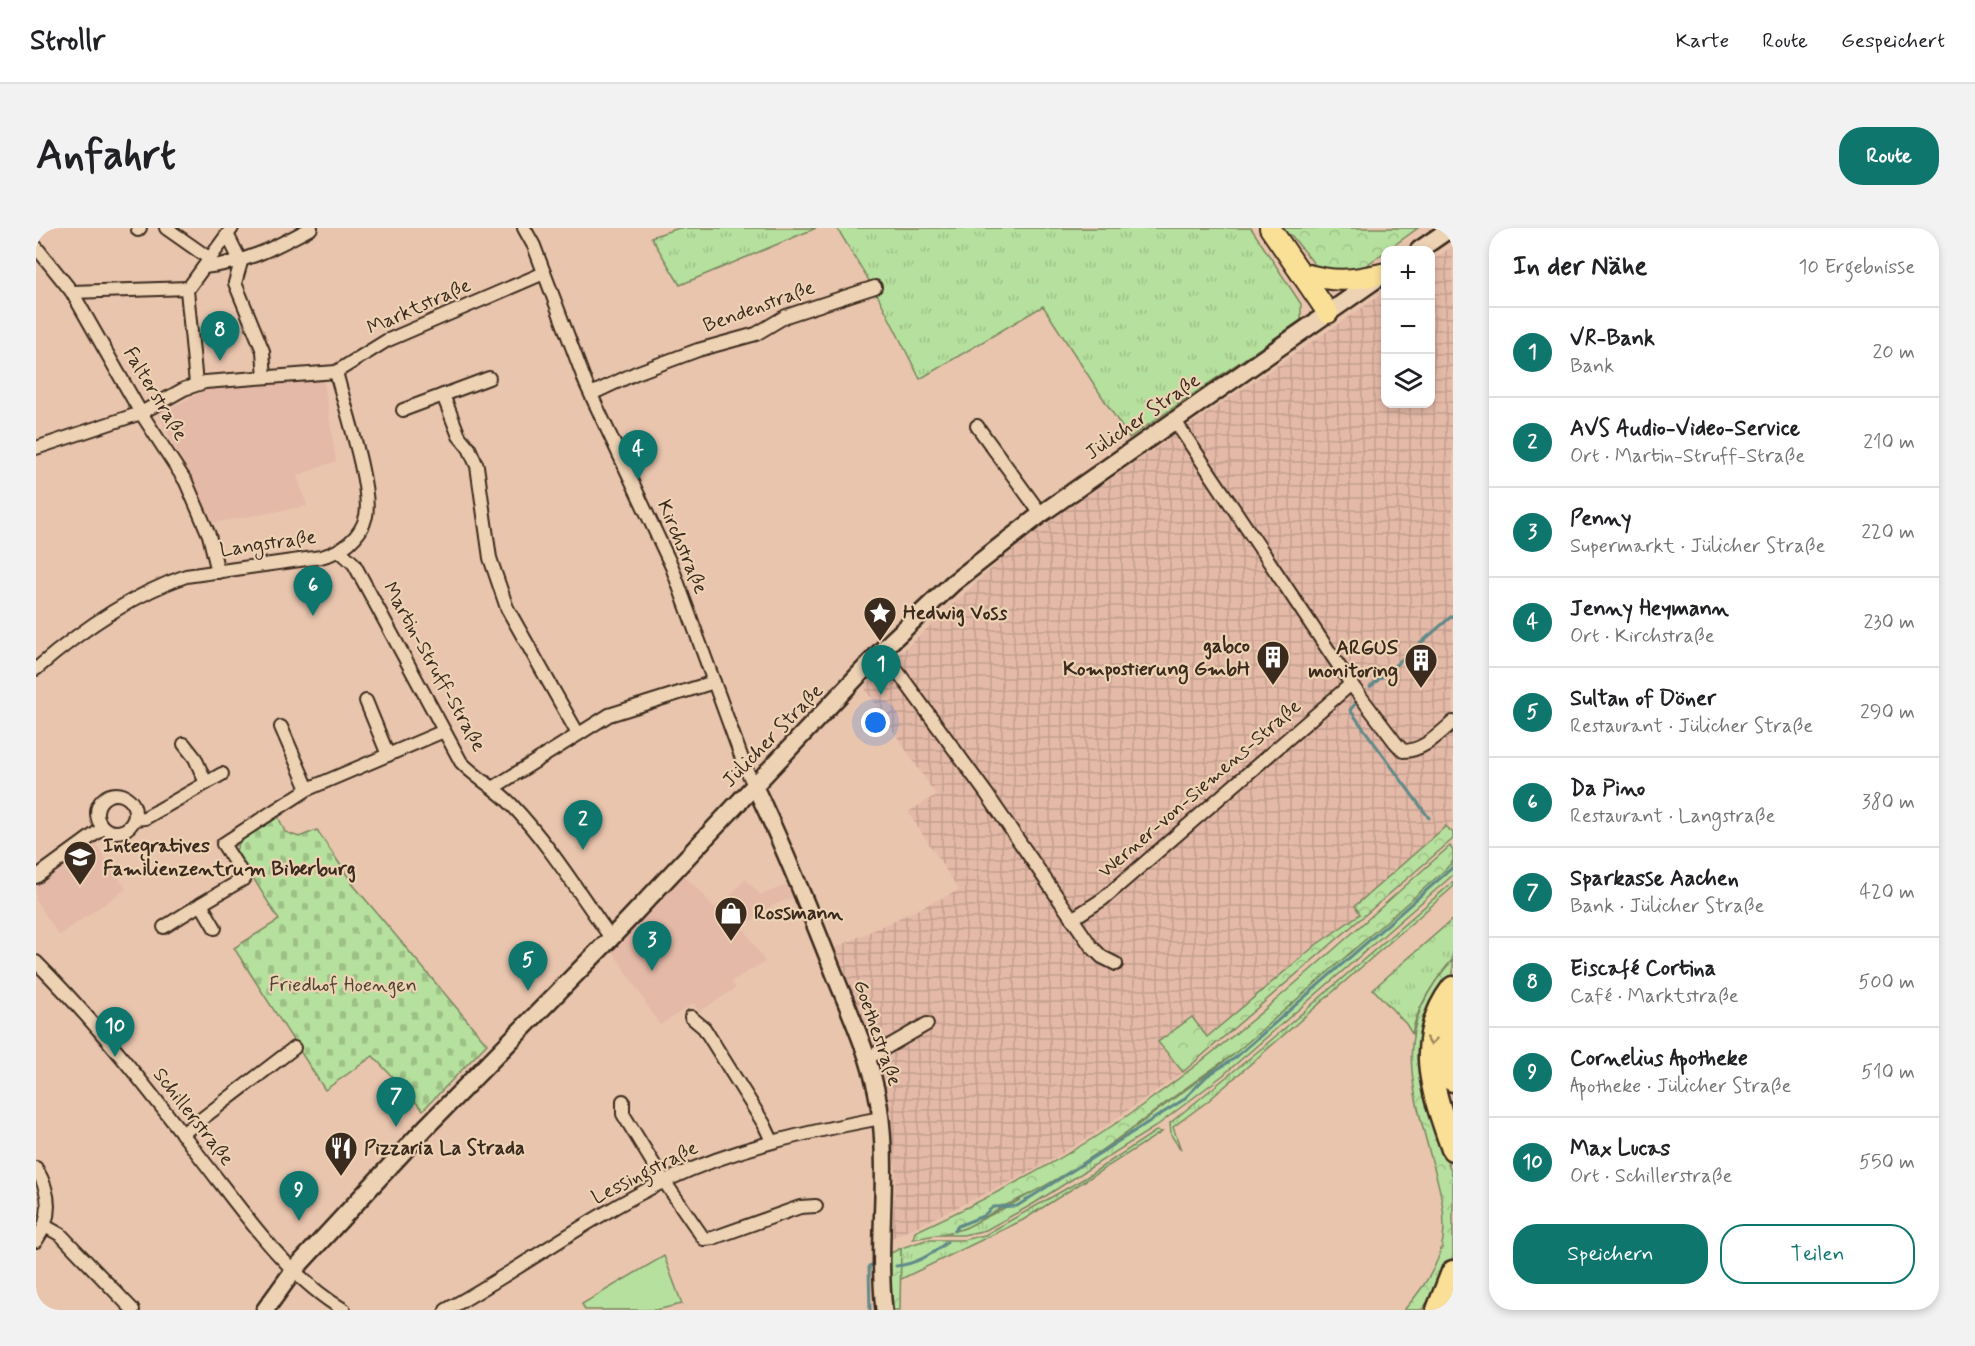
<!DOCTYPE html>
<html lang="de">
<head>
<meta charset="utf-8">
<style>
	:root { --surface:#fff; --page:#f2f2f2; --text:#202124; --muted:#757577; --line:#e0e0e0; --accent:#0f766e }
	body { margin:0; font-family:Mynerve,sans-serif; background:var(--page); color:var(--text) }
	.controls { position:absolute; right:18px; top:18px; display:grid; overflow:hidden; border-radius:12px; box-shadow:0 3px 9px #0003 }
	.controls button { width:54px; height:54px; display:grid; place-items:center; padding:0; border:0; border-bottom:2px solid var(--line); background:var(--surface); color:var(--text); font:30px sans-serif }
	.you { position:absolute; left:840px; top:495px; width:21px; height:21px; margin:-15px; border:4px solid #fff; border-radius:50%; background:#1a73e8; box-shadow:0 0 0 9px #1a73e833 }
	.badge { display:grid; place-items:center; width:39px; height:39px; border-radius:50%; background:var(--accent); color:#fff; font-size:20px; font-weight:700 }
	.pin { position:absolute; translate:-50% -50px; filter:drop-shadow(0 2px 3px #0008) }
	.pin::after { content:''; position:absolute; top:32px; width:21px; height:18px; background:inherit; clip-path:polygon(0 0,100% 0,50% 100%) }
	.list { margin:0; padding:0; list-style:none }
	h2 { display:flex; justify-content:space-between; align-items:center; height:78px; margin:0; padding:0 24px; font-size:26px }
	h2 small { font-size:20px; font-weight:400; color:var(--muted) }
	.list li { display:grid; grid-template-columns:39px 1fr auto; gap:18px; align-items:center; box-sizing:border-box; height:90px; padding:0 24px; border-top:2px solid var(--line) }
	.list b { display:block; font-size:22px; white-space:nowrap }
	.list p { margin:0; font-size:20px; white-space:nowrap; color:var(--muted) }
	.list em { font-size:20px; font-style:normal; color:var(--muted) }
	.actions { display:flex; gap:12px; padding:18px 24px }
	.actions a { flex:1; padding:14px 0; border:2px solid var(--accent); border-radius:24px; text-align:center; font-size:21px; color:var(--accent) }
	.actions .main { background:var(--accent); color:#fff }
	.icon { flex:none; width:33px; height:33px; fill:none; stroke:currentColor; stroke-width:2; stroke-linecap:round; stroke-linejoin:round }
	.map { position:relative; flex:none; width:1417px; height:1082px; overflow:hidden; border-radius:24px }
	header { display:flex; align-items:center; gap:36px; box-sizing:border-box; height:84px; padding:0 30px; background:var(--surface); border-bottom:2px solid var(--line) }
	header strong { font-size:28px }
	nav { display:flex; gap:33px; margin-inline-start:auto; font-size:21px }
	.intro { display:flex; align-items:center; justify-content:space-between; box-sizing:border-box; height:144px; padding:0 36px }
	h1 { margin:0; font-size:42px }
	.button { padding:15px 27px; border-radius:24px; background:var(--accent); color:#fff; font-size:21px; font-weight:700 }
	main { display:flex; gap:36px; padding:0 36px }
	aside { flex:1; background:var(--surface); border-radius:24px; box-shadow:0 3px 9px #0003 }
	.map>svg:first-child { display:block }
	.built { fill:#e4b9a7 }
	.industrial { fill:url(#industrial-grid) }
	.grass { fill:url(#grass-tufts); stroke:#78855e; stroke-width:1.5 }
	.forest { fill:url(#forest-crowns); stroke:#78855e; stroke-width:1.5 }
	.cemetery { fill:url(#cemetery-stones); stroke:#78855e; stroke-width:1.5 }
	.park { fill:#b6e09d; stroke:#78855e; stroke-width:1.5 }
	.lines { fill:none; stroke-linecap:round; stroke-linejoin:round }
	.stream { stroke:#608a89; stroke-width:3 }
	.minor-casing { stroke:#3b2a1e; stroke-width:16 }
	.tertiary-casing { stroke:#3b2a1e; stroke-width:20 }
	.secondary-casing { stroke:#3b2a1e; stroke-width:21 }
	.primary-casing { stroke:#3b2a1e; stroke-width:24 }
	.motorway-casing { stroke:#3b2a1e; stroke-width:27 }
	.minor { stroke:#edd2b4; stroke-width:12 }
	.tertiary { stroke:#edd2b4; stroke-width:15 }
	.secondary { stroke:#edd2b4; stroke-width:16 }
	.primary { stroke:#fadf96; stroke-width:20 }
	.motorway { stroke:#fadf96; stroke-width:22 }
	.oneway { stroke:#9a845a }
	.labels { text-anchor:middle; dominant-baseline:central; stroke-width:4.5; stroke-linejoin:round; paint-order:stroke }
	.street-label { font-size:20px; fill:#3b2a1e; stroke:#edd2b4 }
	.poi-label { font-size:20px; font-weight:bold; fill:#3b2a1e; stroke:#edd2b4; text-anchor:start }
	.park-label { font-size:20px; fill:#4d4531; stroke:#edd2b4 }
</style>
</head>
<body>
<header>
<strong>Strollr</strong>
<nav><a>Karte</a><a>Route</a><a>Gespeichert</a></nav>
</header>
<div class="intro"><h1>Anfahrt</h1><a class="button">Route</a></div>
<main>
<div class="map">
<svg width="1417" height="1082" viewBox="0 0 1417 1082">
	<defs>
		<pattern id="industrial-grid" width="8" height="8" patternUnits="userSpaceOnUse" patternTransform="scale(1.5)"><rect width="8" height="8" fill="#e4b9a7"/><path d="M0 4h8M4 0v8" fill="none" stroke="#c49f8f"/></pattern>
		<pattern id="grass-tufts" width="24" height="20" patternUnits="userSpaceOnUse" patternTransform="scale(1.5)"><rect width="24" height="20" fill="#b6e09d"/><path d="M3 7l-1-3M5 7V3M7 7l1-3M15 17l-1-3M17 17v-4M19 17l1-3" fill="none" stroke="#9dc087"/></pattern>
		<pattern id="forest-crowns" width="20" height="18" patternUnits="userSpaceOnUse" patternTransform="scale(1.5)"><rect width="20" height="18" fill="#b6e09d"/><path d="M2 6a3 3 0 1 1 6 0M12 15a3 3 0 1 1 6 0" fill="none" stroke="#9dc087"/></pattern>
		<pattern id="cemetery-stones" width="16" height="16" patternUnits="userSpaceOnUse" patternTransform="scale(1.5)"><rect width="16" height="16" fill="#b6e09d"/><path d="M2 7V4a2 2 0 0 1 4 0v3zM10 15v-3a2 2 0 0 1 4 0v3z" fill="#9dc087"/></pattern>
	</defs>
	<rect width="100%" height="100%" fill="#e9c5ae"/>
	<filter id="ink" filterUnits="userSpaceOnUse"><feTurbulence type="fractalNoise" baseFrequency=".0167" numOctaves="2"/><feDisplacementMap in="SourceGraphic" scale="12" xChannelSelector="R" yChannelSelector="G"/><feConvolveMatrix kernelMatrix="1 2 1 2 8 2 1 2 1" color-interpolation-filters="sRGB"/></filter>
	<g filter="url(#ink)">
		<g class="built">
			<path d="M288,153L300,233L261,248L271,278L177,295L122,186L172,161Z"/>
			<path d="M59,615L90,661L23,707L0,673V655Z"/>
			<path d="M646,646L668,667L677,680L693,669L709,651L725,667L751,657L756,670L735,678L707,699L729,734L695,753L700,760L663,784L658,775L624,797L576,722Z"/>
		</g>
		<path class="industrial" d="M1417,18V595L1415,594L1319,678L1325,685L1280,717L1171,809L1122,815L1147,844L1055,908L993,945L856,1010L860,945L850,869L822,777L799,720L923,662L872,584L900,567L828,459L969,328L1031,281L1349,64L1350,176H1394L1395,33Z"/>
		<g class="grass">
			<path d="M643,0H780L644,57L615,9Z"/>
			<path d="M801,0H1215L1265,76V92L1093,210L1007,78L884,151L840,64Z"/>
			<path d="M1417,633V647L1186,848L1119,899L997,976L950,1002L927,1007H898L929,1000L980,974L1079,914L1197,827Z"/>
			<path d="M1417,654V659L1172,873L1137,899L1145,922L1135,907L1134,895L1226,820Z"/>
			<path d="M1417,691V731C1398,753 1381,778 1376,806L1370,796L1337,761Z"/>
			<path d="M1120,903L1126,904L987,992L863,1052L865,1020L890,1012H927L949,1007L1049,950Z"/>
		</g>
		<g class="forest">
			<path d="M1232,0H1382L1318,46L1283,42L1255,7Z"/>
			<path d="M1410,598L1417,605V611L1147,844L1122,814L1156,789L1171,809L1280,717L1324,686L1319,678Z"/>
			<path d="M1414,618L1417,623V633L1408,643L1197,827C1122,876 1054,941 970,977C955,984 941,996 926,1001C910,1006 893,1008 877,1011L879,1004C959,967 1036,928 1108,876C1216,799 1314,706 1414,618Z"/>
			<path d="M1417,731V748L1407,759L1406,918L1417,949V1028L1404,1056L1388,1079L1385,1082H1368C1385,1063 1404,1038 1407,1011C1411,982 1402,954 1394,926C1372,847 1359,797 1417,731Z"/>
			<path d="M865,1020L864,1082H854L851,1032L855,1025Z"/>
		</g>
		<path class="cemetery" d="M242,588L249,604L263,609L281,602L319,659L451,816L387,882L337,828L289,862L198,720L243,692L200,622L204,613Z"/>
		<path class="park" d="M628,1028L646,1076L620,1082H549L546,1076Z"/>
		<g class="lines">
			<g class="stream">
				<path d="M1334,459L1417,387"/>
				<path d="M1320,475L1314,482L1393,590"/>
				<path d="M918,1003L922,998L947,988L957,979L981,978L1147,872L1171,848L1199,830L1417,639"/>
				<path d="M860,1038C880,1036 895,1027 911,1014"/>
				<path d="M834,1082L833,1038L836,1037"/>
			</g>
			<defs>
				<g id="minor">
					<path d="M130,0L174,31"/>
					<path d="M488,0L498,18L550,156L636,339L709,539L718,557"/>
					<path d="M102,2L104,0"/>
					<path d="M192,8L205,34L199,55L227,123L229,149"/>
					<path d="M0,19L36,64L105,185L150,254L173,307L182,344"/>
					<path d="M168,39C210,35 238,20 275,0"/>
					<path d="M36,64L152,60"/>
					<path d="M160,156L151,62L196,0"/>
					<path d="M555,166L600,145L662,122L720,106L750,88L839,59"/>
					<path d="M407,167L423,208L433,220L441,238L454,330L471,380L542,506"/>
					<path d="M367,182L453,150"/>
					<path d="M1139,193L1315,456L1359,514L1367,523C1387,523 1402,507 1417,494"/>
					<path d="M941,198L1005,286"/>
					<path d="M0,220L105,185L148,161L169,154L300,144L350,113L508,45"/>
					<path d="M303,322L318,336L425,534C440,550 460,560 475,576C513,616 543,665 575,710"/>
					<path d="M846,422L950,565L1055,718L1066,729L1080,736"/>
					<path d="M0,441C44,403 95,367 150,348L285,329C305,324 325,310 330,288C336,259 308,176 300,144"/>
					<path d="M330,473L352,527"/>
					<path d="M245,499L272,561"/>
					<path d="M148,516L159,530L170,555"/>
					<path d="M457,560L573,487L678,454"/>
					<circle cx="80" cy="585" r="19"/>
					<path d="M99,591L109,590L186,546"/>
					<path d="M0,649L67,600"/>
					<path d="M165,676L209,650L187,616L272,561L408,503"/>
					<path d="M1036,691L1067,671L1315,456"/>
					<path d="M128,699L165,676L179,700"/>
					<path d="M0,734C60,794 113,862 165,930C205,981 251,1049 308,1082"/>
					<path d="M655,789L668,800L728,896L736,913"/>
					<path d="M832,830L891,796"/>
					<path d="M587,873V886L628,953L668,1011L677,1010L764,979L780,978"/>
					<path d="M146,906L258,820"/>
					<path d="M0,940C15,965 17,989 0,1013"/>
					<path d="M9,998L25,1007L97,1082"/>
					<path d="M410,1082C485,1041 554,988 631,952C699,920 771,904 845,890"/>
				</g>
				<path id="tertiary" d="M718,557C748,619 773,682 798,745C817,793 840,840 845,892C852,955 841,1018 848,1082"/>
				<g id="secondary">
					<path d="M1383,22L1415,0"/>
					<path d="M229,1082L258,1042L392,897L575,710L846,422L917,355L1005,286L1348,46"/>
				</g>
				<g id="primary">
					<path d="M1234,0L1292,85"/>
					<path d="M1265,45C1300,55 1314,53 1350,45"/>
				</g>
				<g id="motorway">
					<path d="M1417,760C1377,813 1397,864 1417,921"/>
					<path d="M1417,793L1412,824L1417,852"/>
					<path d="M1402,1082L1417,1044"/>
				</g>
			</defs>
			<use href="#minor" class="minor-casing"/>
			<use href="#tertiary" class="tertiary-casing"/>
			<use href="#secondary" class="secondary-casing"/>
			<use href="#primary" class="primary-casing"/>
			<use href="#motorway" class="motorway-casing"/>
			<use href="#minor" class="minor"/>
			<use href="#tertiary" class="tertiary"/>
			<use href="#secondary" class="secondary"/>
			<use href="#primary" class="primary"/>
			<use href="#motorway" class="motorway"/>
		</g>
		<defs><path id="oneway-chevron" d="M-2-3.5L2.5 0L-2 3.5" fill="none" stroke-width="1.6" stroke-linecap="round" stroke-linejoin="round" transform="scale(1.5)"/></defs>
		<use class="oneway" href="#oneway-chevron" transform="translate(1395 813) rotate(96)"/>
	</g>
	<defs>
		<symbol id="sight-pin" viewBox="-11 -11 22 30"><path d="M0 17L-7.5 6A9.5 9.5 0 1 1 7.5 6Z" fill="#3b2a1e" stroke="#edd2b4"/><path d="M0-6L1.8-2.2L6-1.7L2.9 1.2L3.7 5.4L0 3.3L-3.7 5.4L-2.9 1.2L-6-1.7L-1.8-2.2Z" fill="#fff"/></symbol>
		<symbol id="building-pin" viewBox="-11 -11 22 30"><path d="M0 17L-7.5 6A9.5 9.5 0 1 1 7.5 6Z" fill="#3b2a1e" stroke="#edd2b4"/><path d="M-4-6H4V6H1V3H-1V6H-4ZM-2.5-4.3h1.7v1.8h-1.7ZM.8-4.3h1.7v1.8H.8ZM-2.5-1h1.7V.8h-1.7ZM.8-1h1.7V.8H.8Z" fill="#fff"/></symbol>
		<symbol id="school-pin" viewBox="-11 -11 22 30"><path d="M0 17L-7.5 6A9.5 9.5 0 1 1 7.5 6Z" fill="#3b2a1e" stroke="#edd2b4"/><path d="M0-5L7-2L0 1L-7-2ZM-4 1L0 2.5L4 1V4Q0 6-4 4Z" fill="#fff"/></symbol>
		<symbol id="shop-pin" viewBox="-11 -11 22 30"><path d="M0 17L-7.5 6A9.5 9.5 0 1 1 7.5 6Z" fill="#3b2a1e" stroke="#edd2b4"/><path d="M-5-2.5h2.3a2.7 3.5 0 0 1 5.4 0H5L5.5 6h-11ZM-1.5-2.5h3a1.5 2.3 0 0 0-3 0Z" fill="#fff"/></symbol>
		<symbol id="restaurant-pin" viewBox="-11 -11 22 30"><path d="M0 17L-7.5 6A9.5 9.5 0 1 1 7.5 6Z" fill="#3b2a1e" stroke="#edd2b4"/><path d="M-5-6h1v4h1v-4h1v4h1v-4h1v5L-1.5 .5V6h-2V.5L-5-1ZM5-6V6H3V1.5H1.5Q1.5-4 5-6Z" fill="#fff"/></symbol>
	</defs>
	<g fill-rule="evenodd">
		<use href="#sight-pin" x="825" y="366" width="38" height="52"/>
		<use href="#building-pin" x="1218" y="410" width="38" height="52"/>
		<use href="#building-pin" x="1366" y="413" width="38" height="52"/>
		<use href="#school-pin" x="25" y="610" width="38" height="52"/>
		<use href="#shop-pin" x="676" y="666" width="38" height="52"/>
		<use href="#restaurant-pin" x="286" y="901" width="38" height="52"/>
	</g>
	<g class="labels">
		<g class="street-label">
			<text transform="translate(383 79) rotate(-24)">Marktstraße</text>
			<text transform="translate(723 79) rotate(-20)">Bendenstraße</text>
			<text transform="translate(119 166) rotate(59)">Falterstraße</text>
			<text transform="translate(1107 189) rotate(-35)">Jülicher Straße</text>
			<text transform="translate(232 316) rotate(-8)">Langstraße</text>
			<text transform="translate(646 319) rotate(67)">Kirchstraße</text>
			<text transform="translate(398 439) rotate(61)">Martin-Struff-Straße</text>
			<text transform="translate(737 508) rotate(-46)">Jülicher Straße</text>
			<text transform="translate(1164 561) rotate(-41)">Werner-von-Siemens-Straße</text>
			<text transform="translate(841 805) rotate(71)">Goethestraße</text>
			<text transform="translate(157 889) rotate(52)">Schillerstraße</text>
			<text transform="translate(609 945) rotate(-27)">Lessingstraße</text>
		</g>
		<g class="poi-label">
			<text x="867" y="385">Hedwig Voss</text>
			<text x="1214" y="418" text-anchor="end">gabco<tspan x="1214" dy="23">Kompostierung GmbH</tspan></text>
			<text x="1362" y="420" text-anchor="end">ARGUS<tspan x="1362" dy="23">monitoring</tspan></text>
			<text x="67" y="618">Integratives<tspan x="67" dy="23">Familienzentrum Biberburg</tspan></text>
			<text x="718" y="685">Rossmann</text>
			<text x="328" y="920">Pizzaria La Strada</text>
		</g>
		<g class="park-label">
			<text x="307" y="757">Friedhof Hoengen</text>
		</g>
	</g>
</svg>
<div class="controls">
<button>+</button>
<button>−</button>
<button><svg class="icon" aria-label="layers" viewBox="0 0 24 24"><path d="M12 4l9 5-9 5-9-5zM3 14l9 5 9-5"/></svg></button>
</div>
<div class="you"></div>
<div class="pin badge" style="left:845px;top:467px">1</div>
<div class="pin badge" style="left:547px;top:622px">2</div>
<div class="pin badge" style="left:616px;top:743px">3</div>
<div class="pin badge" style="left:602px;top:252px">4</div>
<div class="pin badge" style="left:492px;top:763px">5</div>
<div class="pin badge" style="left:277px;top:388px">6</div>
<div class="pin badge" style="left:360px;top:899px">7</div>
<div class="pin badge" style="left:184px;top:133px">8</div>
<div class="pin badge" style="left:263px;top:993px">9</div>
<div class="pin badge" style="left:79px;top:829px">10</div>
</div>
<aside>
<h2>In der Nähe<small>10 Ergebnisse</small></h2>
<ul class="list">
<li><span class="badge">1</span><div><b>VR-Bank</b><p>Bank</p></div><em>20 m</em></li>
<li><span class="badge">2</span><div><b>AVS Audio-Video-Service</b><p>Ort · Martin-Struff-Straße</p></div><em>210 m</em></li>
<li><span class="badge">3</span><div><b>Penny</b><p>Supermarkt · Jülicher Straße</p></div><em>220 m</em></li>
<li><span class="badge">4</span><div><b>Jenny Heymann</b><p>Ort · Kirchstraße</p></div><em>230 m</em></li>
<li><span class="badge">5</span><div><b>Sultan of Döner</b><p>Restaurant · Jülicher Straße</p></div><em>290 m</em></li>
<li><span class="badge">6</span><div><b>Da Pino</b><p>Restaurant · Langstraße</p></div><em>380 m</em></li>
<li><span class="badge">7</span><div><b>Sparkasse Aachen</b><p>Bank · Jülicher Straße</p></div><em>420 m</em></li>
<li><span class="badge">8</span><div><b>Eiscafé Cortina</b><p>Café · Marktstraße</p></div><em>500 m</em></li>
<li><span class="badge">9</span><div><b>Cornelius Apotheke</b><p>Apotheke · Jülicher Straße</p></div><em>510 m</em></li>
<li><span class="badge">10</span><div><b>Max Lucas</b><p>Ort · Schillerstraße</p></div><em>550 m</em></li>
</ul>
<div class="actions"><a class="main">Speichern</a><a>Teilen</a></div>
</aside>
</main>
</body>
</html>
